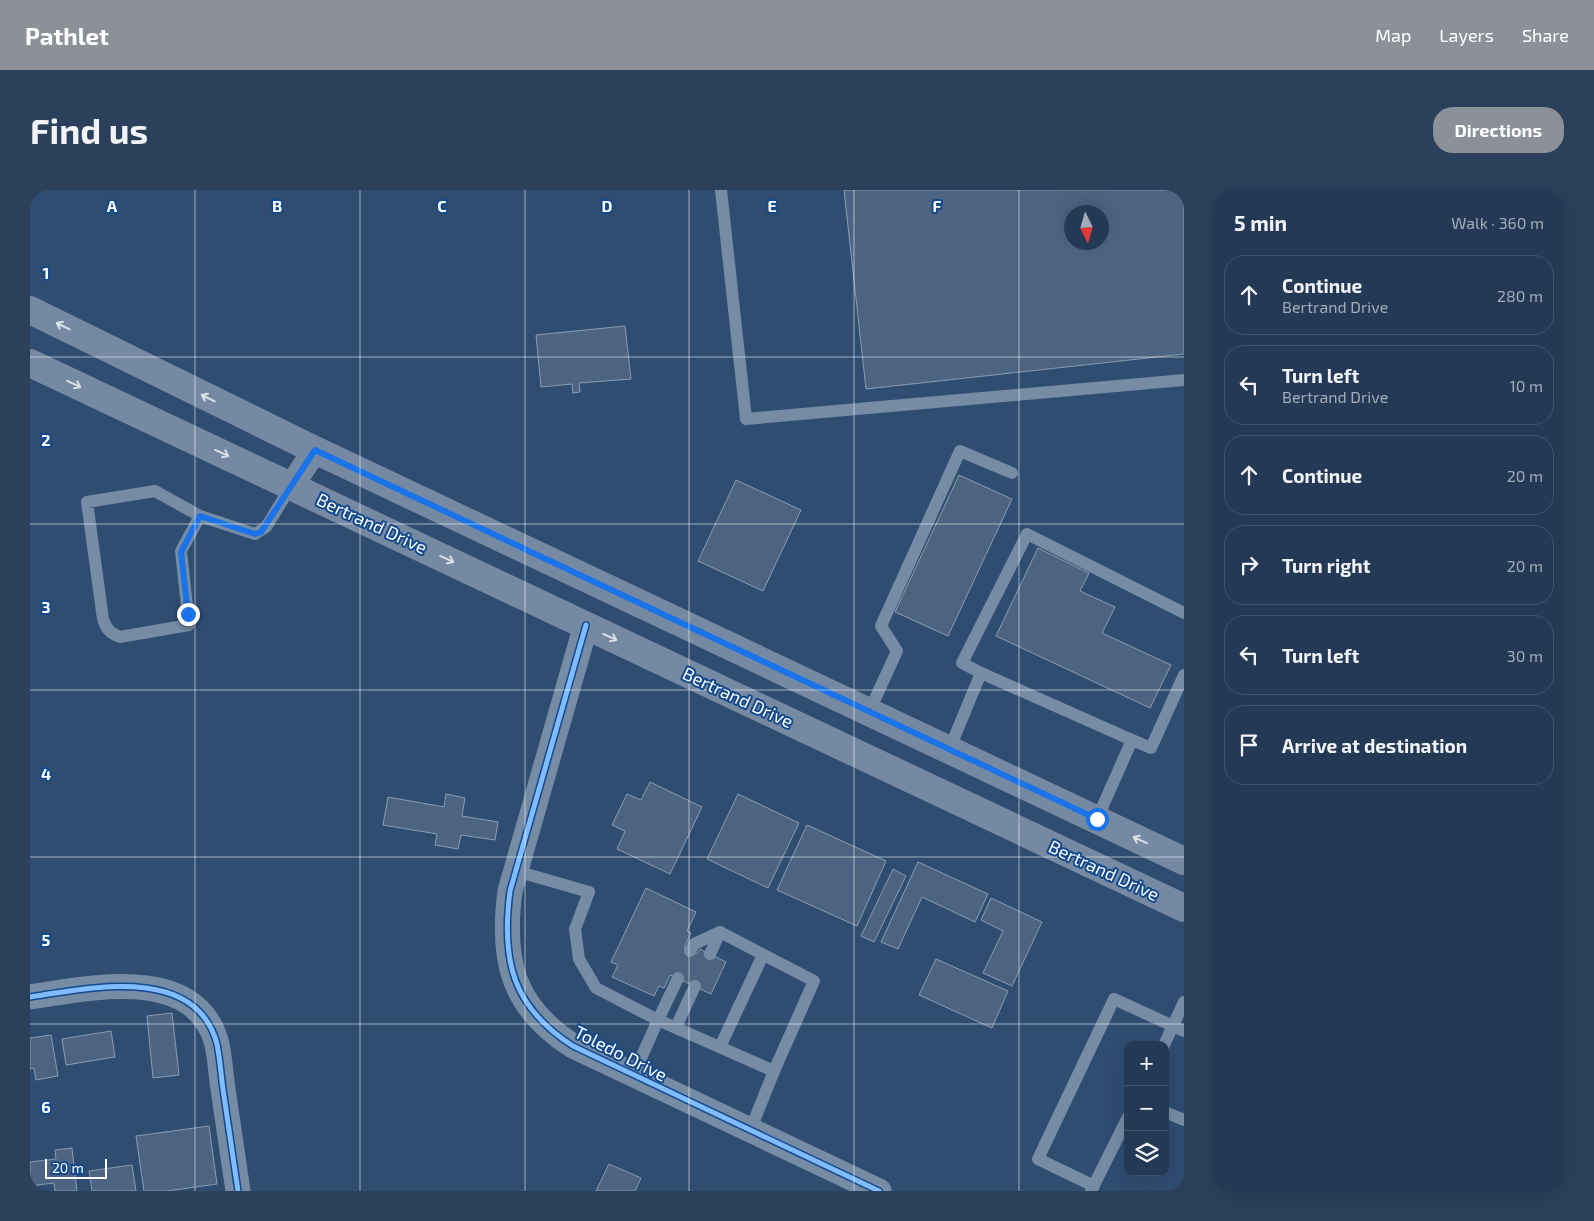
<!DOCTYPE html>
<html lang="en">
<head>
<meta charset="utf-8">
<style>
	:root { --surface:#233955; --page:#2b405b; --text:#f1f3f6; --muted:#a3acb9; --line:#40536c; --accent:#8c9099 }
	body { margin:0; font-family:"Exo 2",sans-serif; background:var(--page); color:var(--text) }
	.controls { position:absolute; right:15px; bottom:15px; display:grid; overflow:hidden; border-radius:10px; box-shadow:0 5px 20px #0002 }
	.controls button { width:45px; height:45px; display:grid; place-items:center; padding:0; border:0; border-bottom:1px solid var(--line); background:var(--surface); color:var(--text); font:25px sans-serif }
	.compass { position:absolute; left:1034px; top:15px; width:45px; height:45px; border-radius:50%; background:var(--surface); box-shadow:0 5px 20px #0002; rotate:175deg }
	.scale { position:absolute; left:15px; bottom:12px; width:62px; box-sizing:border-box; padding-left:5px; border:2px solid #fff; border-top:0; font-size:14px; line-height:18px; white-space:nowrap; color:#fff; -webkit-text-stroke:4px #13498d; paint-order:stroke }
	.stop { position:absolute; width:15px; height:15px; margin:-11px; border:4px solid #1a73e8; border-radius:50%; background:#fff }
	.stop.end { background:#1a73e8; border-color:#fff; box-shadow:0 1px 5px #0008 }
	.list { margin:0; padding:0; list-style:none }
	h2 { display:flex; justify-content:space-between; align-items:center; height:65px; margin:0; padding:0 20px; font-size:21px }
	h2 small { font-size:16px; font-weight:400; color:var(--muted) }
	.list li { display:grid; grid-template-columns:32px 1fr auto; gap:15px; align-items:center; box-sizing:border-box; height:80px; margin:0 10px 10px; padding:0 10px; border:1px solid var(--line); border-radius:20px }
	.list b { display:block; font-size:19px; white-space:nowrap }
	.list p { margin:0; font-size:16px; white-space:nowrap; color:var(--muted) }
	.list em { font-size:16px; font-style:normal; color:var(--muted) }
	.icon { flex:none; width:28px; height:28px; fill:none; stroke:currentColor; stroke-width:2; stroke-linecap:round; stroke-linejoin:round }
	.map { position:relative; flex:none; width:1154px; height:1001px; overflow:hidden; border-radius:20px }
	header { display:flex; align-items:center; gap:30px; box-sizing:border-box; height:70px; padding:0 25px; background:var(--accent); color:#fff }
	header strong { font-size:24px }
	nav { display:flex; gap:28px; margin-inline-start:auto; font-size:18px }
	.intro { display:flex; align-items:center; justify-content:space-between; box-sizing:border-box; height:120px; padding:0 30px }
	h1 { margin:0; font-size:35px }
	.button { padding:12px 22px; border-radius:20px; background:var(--accent); color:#fff; font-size:18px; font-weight:700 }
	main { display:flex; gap:30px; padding:0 30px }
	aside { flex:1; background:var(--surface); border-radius:20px; box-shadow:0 5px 20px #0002 }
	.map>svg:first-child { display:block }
	.building { fill:#4c6481; stroke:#8b9db3; fill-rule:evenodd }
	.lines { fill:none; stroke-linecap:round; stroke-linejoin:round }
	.lane { stroke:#768ca5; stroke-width:12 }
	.street { stroke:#768ca5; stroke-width:25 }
	.primary { stroke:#7689a3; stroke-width:28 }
	.cycleway-casing { stroke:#13498d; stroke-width:8 }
	.cycleway { stroke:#80bcff; stroke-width:5 }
	.oneway { stroke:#dde2e8 }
	.route { stroke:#1a73e8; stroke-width:6 }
	.grid { fill:none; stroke:#fff; stroke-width:1; stroke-opacity:0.55 }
	.labels { text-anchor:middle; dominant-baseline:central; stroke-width:4; stroke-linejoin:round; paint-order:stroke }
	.street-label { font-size:18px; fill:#fff; stroke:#13498d }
	.grid-label { font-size:16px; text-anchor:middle; font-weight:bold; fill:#fff; stroke:#13498d; stroke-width:4; stroke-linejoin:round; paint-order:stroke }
</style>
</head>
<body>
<header>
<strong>Pathlet</strong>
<nav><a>Map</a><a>Layers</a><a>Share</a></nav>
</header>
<div class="intro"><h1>Find us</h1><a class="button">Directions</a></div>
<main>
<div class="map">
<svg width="1154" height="1001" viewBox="0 0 1154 1001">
	<rect width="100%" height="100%" fill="#2f4c71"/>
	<g class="building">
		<path d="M814,0H1154V164L836,199ZM1042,22H1072V52H1042Z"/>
		<path d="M595,136L601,189L549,193L550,202L543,203L542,194L511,197L506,145Z"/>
		<path d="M929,285L982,309L918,446L865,422Z"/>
		<path d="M706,290L771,320L733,401L668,371Z"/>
		<path d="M1008,358L1059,383L1050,401L1085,417L1072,443L1141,475L1120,518L966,446Z"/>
		<path d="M620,592L672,617L640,684L587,659L595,641L582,635L597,604L611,610Z"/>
		<path d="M416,604L435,608L432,626L468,632L465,650L431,645L428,659L405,655L407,644L353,635L358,607L414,617Z"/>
		<path d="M708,604L769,633L738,698L677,669Z"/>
		<path d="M777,635L856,671L827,736L747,700Z"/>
		<path d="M888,672L958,704L945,732L892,707L868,759L851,752Z"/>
		<path d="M863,679L876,686L844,752L831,746Z"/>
		<path d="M616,698L666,722L657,741L661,743L654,758L667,764L670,759L696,772L681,804L640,785L634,798L629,796L624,806L582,787L588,775L581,772Z"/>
		<path d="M961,708L1012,732L982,796L953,783L973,741L951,730Z"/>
		<path d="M906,769L978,801L962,838L889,805Z"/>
		<path d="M142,823L149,885L123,888L117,826Z"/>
		<path d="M81,841L85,867L36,875L32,849Z"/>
		<path d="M21,845L28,886L6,890L4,878L0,879V848Z"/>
		<path d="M179,936L187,994L137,1001H114L106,946Z"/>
		<path d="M42,958L47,1001H25L24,993L0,996V972L26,969L25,960Z"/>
		<path d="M579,974L611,988L605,1001H566Z"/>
		<path d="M102,975L106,1001H62L59,981Z"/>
	</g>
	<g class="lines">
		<g class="lane">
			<path d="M691,0L716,229L1154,190"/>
			<path d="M170,326L151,361L159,435L90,447C80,443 76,439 73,429L57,312L125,301L170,326L225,344L236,337L262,295"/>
			<path d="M951,483L932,473L997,344L1154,423"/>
			<path d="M839,522L867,461L851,436L930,261L982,283"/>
			<path d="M1102,550L1121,558L1154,485"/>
			<path d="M919,560L951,483L1102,550L1067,629"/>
			<path d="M486,681L559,702L545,739L549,769L566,798L628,830L648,788"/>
			<path d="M690,742L784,791L744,881"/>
			<path d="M660,761L664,754L690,742"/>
			<path d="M680,764L690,742"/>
			<path d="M646,837L665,796"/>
			<path d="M1134,855L1154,812"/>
			<path d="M690,857L733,765"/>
			<path d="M603,886L628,830L744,881L720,941"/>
			<path d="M1135,922L1154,930"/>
			<path d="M1064,996L1008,969L1084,809L1154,841"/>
			<path d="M1061,1001L1098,927"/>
		</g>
		<g class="street">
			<path d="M262,295L285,260"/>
			<path d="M556,435L480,701C471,770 482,817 543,856L849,1001"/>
			<path d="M0,807C59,798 166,774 187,854C190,869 191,885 193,899C198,933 203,967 208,1001"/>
		</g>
		<g class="primary">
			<path d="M0,120L285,260L1154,671"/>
			<path d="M0,173L1154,718"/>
		</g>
		<defs>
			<g id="cycleway">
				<path d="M556,435L480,701C471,770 482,817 543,856L849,1001"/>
				<path d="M0,807C59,798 166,774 187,854C190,869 191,885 193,899C198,933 203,967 208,1001"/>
			</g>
		</defs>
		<use href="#cycleway" class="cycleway-casing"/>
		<use href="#cycleway" class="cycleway"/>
	</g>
	<defs><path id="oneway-shaft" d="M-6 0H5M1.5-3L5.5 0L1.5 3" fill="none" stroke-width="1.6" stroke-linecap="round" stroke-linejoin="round" transform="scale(1.25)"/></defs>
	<g class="oneway">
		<use href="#oneway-shaft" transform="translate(33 136) rotate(-154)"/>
		<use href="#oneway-shaft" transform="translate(44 194) rotate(25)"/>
		<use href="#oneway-shaft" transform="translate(178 208) rotate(-154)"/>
		<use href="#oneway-shaft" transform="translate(192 263) rotate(25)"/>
		<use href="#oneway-shaft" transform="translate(417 369) rotate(25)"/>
		<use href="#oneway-shaft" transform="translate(580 447) rotate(25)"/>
		<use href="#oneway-shaft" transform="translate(1110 650) rotate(-155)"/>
	</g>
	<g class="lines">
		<path class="route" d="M158,424L151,362L170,326L225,344L231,342L285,260L1067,629"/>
	</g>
	<path class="grid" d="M165,0V1001M330,0V1001M495,0V1001M659,0V1001M824,0V1001M989,0V1001M0,167H1154M0,334H1154M0,500H1154M0,667H1154M0,834H1154"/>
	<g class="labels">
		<g class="street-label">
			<text transform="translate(342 333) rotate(25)">Bertrand Drive</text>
			<text transform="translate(708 507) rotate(25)">Bertrand Drive</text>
			<text transform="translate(1074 680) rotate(25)">Bertrand Drive</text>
			<text transform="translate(591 863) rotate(27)">Toledo Drive</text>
		</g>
	</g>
	<g class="grid-label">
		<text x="82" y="22">A</text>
		<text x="247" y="22">B</text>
		<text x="412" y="22">C</text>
		<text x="577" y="22">D</text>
		<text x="742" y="22">E</text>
		<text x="907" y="22">F</text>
		<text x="16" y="89">1</text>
		<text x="16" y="256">2</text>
		<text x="16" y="423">3</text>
		<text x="16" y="590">4</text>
		<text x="16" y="756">5</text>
		<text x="16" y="923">6</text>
	</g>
</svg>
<div class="controls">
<button>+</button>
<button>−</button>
<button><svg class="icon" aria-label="layers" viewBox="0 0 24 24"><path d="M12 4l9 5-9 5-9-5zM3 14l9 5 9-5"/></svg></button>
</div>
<svg class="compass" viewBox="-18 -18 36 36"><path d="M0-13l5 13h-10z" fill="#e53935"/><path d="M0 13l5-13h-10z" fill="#a3acb9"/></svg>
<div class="scale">20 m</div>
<div class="stop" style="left:1067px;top:629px"></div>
<div class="stop end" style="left:158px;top:424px"></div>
</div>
<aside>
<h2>5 min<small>Walk · 360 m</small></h2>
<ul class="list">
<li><svg class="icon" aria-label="ahead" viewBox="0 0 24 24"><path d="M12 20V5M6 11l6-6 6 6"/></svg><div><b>Continue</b><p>Bertrand Drive</p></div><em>280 m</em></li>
<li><svg class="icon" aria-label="left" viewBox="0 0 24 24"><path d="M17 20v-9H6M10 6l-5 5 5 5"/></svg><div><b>Turn left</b><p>Bertrand Drive</p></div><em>10 m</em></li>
<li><svg class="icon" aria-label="ahead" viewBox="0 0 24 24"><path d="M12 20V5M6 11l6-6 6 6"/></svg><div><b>Continue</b></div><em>20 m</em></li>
<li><svg class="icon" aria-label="right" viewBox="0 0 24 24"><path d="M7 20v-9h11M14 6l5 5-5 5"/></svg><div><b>Turn right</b></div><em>20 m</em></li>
<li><svg class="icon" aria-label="left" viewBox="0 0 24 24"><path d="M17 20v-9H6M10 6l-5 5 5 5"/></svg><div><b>Turn left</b></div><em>30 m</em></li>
<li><svg class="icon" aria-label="arrive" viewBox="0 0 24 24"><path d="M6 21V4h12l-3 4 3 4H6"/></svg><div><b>Arrive at destination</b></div></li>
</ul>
</aside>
</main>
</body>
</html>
